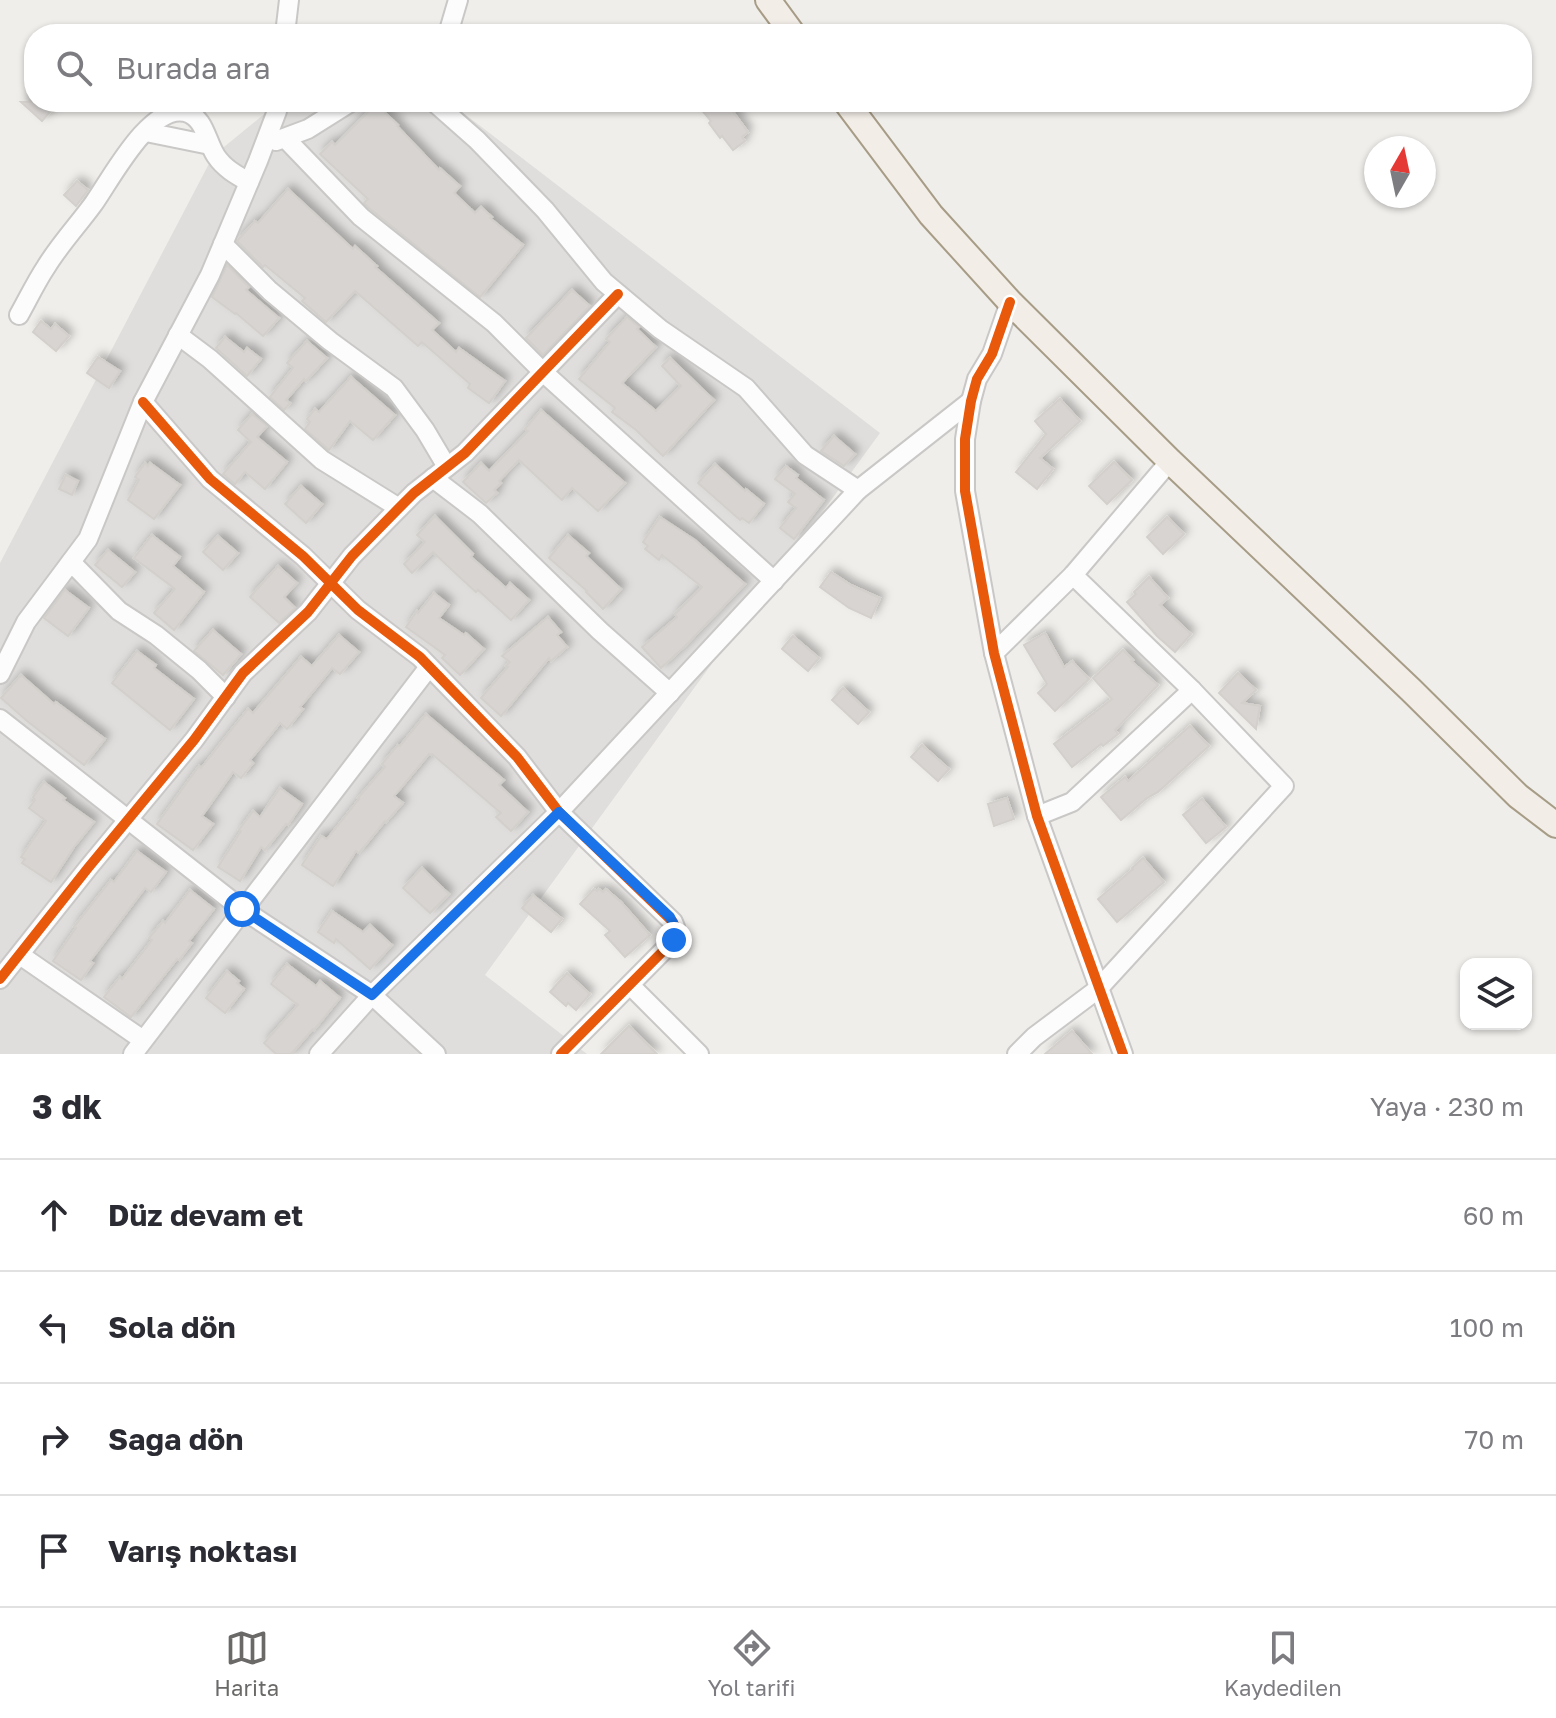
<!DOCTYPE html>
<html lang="tr">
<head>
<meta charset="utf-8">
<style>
	:root { --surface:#fff; --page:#f7f7f7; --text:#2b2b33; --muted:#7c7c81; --line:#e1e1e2; --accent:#6a6968 }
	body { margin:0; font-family:"Golos Text",sans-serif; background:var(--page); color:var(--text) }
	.controls { position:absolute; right:24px; bottom:24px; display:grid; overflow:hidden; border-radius:16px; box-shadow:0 2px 6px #0004 }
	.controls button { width:72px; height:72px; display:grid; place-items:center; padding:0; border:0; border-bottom:2px solid var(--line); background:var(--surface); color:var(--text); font:40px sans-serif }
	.compass { position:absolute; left:1364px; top:136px; width:72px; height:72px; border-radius:50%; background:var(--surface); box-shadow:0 2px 6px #0004; rotate:9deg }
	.stop { position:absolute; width:24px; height:24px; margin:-18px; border:6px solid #1a73e8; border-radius:50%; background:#fff }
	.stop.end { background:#1a73e8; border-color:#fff; box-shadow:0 2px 8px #0008 }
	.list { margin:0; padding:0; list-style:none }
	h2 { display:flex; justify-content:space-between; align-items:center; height:104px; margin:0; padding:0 32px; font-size:34px }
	h2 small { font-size:26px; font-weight:400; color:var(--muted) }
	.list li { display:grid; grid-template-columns:52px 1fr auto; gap:24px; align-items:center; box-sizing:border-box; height:112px; padding:0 32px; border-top:2px solid var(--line) }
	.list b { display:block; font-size:30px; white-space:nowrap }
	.list em { font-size:26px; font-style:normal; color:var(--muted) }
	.icon { flex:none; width:44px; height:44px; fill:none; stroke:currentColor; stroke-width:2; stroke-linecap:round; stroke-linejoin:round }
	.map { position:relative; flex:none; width:1556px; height:1054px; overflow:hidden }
	.search { position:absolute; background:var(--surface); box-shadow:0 2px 6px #0004; left:24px; right:24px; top:24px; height:88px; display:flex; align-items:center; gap:20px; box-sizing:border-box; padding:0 28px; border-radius:32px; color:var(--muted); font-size:30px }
	.sheet { height:552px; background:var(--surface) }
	nav { display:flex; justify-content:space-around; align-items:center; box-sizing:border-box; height:112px; border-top:2px solid var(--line); background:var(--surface); font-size:22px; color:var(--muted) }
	nav a { display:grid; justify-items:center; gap:4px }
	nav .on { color:var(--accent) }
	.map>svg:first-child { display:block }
	.residential { fill:#dfdedc }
	.building { fill:#d7d4d2; stroke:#d3d0cc; stroke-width:2; filter:url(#shadow) }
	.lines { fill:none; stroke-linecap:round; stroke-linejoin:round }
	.minor-casing { stroke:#c9c8c7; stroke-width:22 }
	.major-casing { stroke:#a79c86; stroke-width:28 }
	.minor { stroke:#fdfcfc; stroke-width:18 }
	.major { stroke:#f3ede7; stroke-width:24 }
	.cycleway-casing { stroke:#fff; stroke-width:15 }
	.cycleway { stroke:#e8590c; stroke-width:10 }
	.route { stroke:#1a73e8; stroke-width:10 }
</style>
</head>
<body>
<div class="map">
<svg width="1556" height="1054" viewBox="0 0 1556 1054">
	<defs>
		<filter id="shadow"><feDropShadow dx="4.5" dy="-4.5" stdDeviation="4" flood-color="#0004"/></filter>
	</defs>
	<rect width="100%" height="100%" fill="#f0eeeb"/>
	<path class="residential" d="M279,102H449L880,433L485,975L587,1054H0V563L213,156Z"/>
	<g class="building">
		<path d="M21,102H59L42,121Z"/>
		<path d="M695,102H726L748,132L742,137L745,141L733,150L722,136L720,138L709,123L711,121Z"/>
		<path d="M376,104L398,125L397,126L439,170L440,168L460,186L454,193L475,213L481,207L492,217L490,218L523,245L480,297L369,208L364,203L368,199L320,154L332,142L335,145Z"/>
		<path d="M77,181L88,190L76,206L64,195Z"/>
		<path d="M288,189L353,249L355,246L377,266L375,267L439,323L432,330L456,352L459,348L505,381L489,403L468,388L470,384L422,342L418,346L355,291L326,322L302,301L305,298L265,265L263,267L237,241L255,221L258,223Z"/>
		<path d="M227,265L249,287L246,290L279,318L263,336L236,313L235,314L212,297Z"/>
		<path d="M572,290L590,306L543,355L526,338Z"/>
		<path d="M627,317L639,327L637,329L656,347L622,383L656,411L681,386L662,366L670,358L714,400L663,456L636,430L612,412L615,408L579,379L610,342L606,339Z"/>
		<path d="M41,321L51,329L55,324L69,336L56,351L33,332Z"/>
		<path d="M225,337L244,352L247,348L261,359L247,376L216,348Z"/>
		<path d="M307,341L327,358L306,381L304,379L286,400L290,403L284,410L270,397L293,368L287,363Z"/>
		<path d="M98,357L120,371L109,388L87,373Z"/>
		<path d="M351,377L395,415L373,440L350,421L329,450L305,429L310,422L307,419L315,409L319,412Z"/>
		<path d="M1060,399L1080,421L1040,458L1053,469L1037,489L1016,472L1046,434L1035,421Z"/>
		<path d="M541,410L625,483L598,511L572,488L562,500L519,460L499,481L501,483L494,490L497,493L486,503L463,482L481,463L489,471L528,431L525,429Z"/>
		<path d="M252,414L267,426L257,437L287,462L265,489L245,472L235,484L223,474L251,442L238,430Z"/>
		<path d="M834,436L855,454L844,466L821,451Z"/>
		<path d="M1114,462L1132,480L1107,504L1089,486Z"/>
		<path d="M145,463L148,466L150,463L180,485L154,519L128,500L139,480L135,477Z"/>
		<path d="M715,464L745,491L746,489L764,504L749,523L742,518L740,520L698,483Z"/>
		<path d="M786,466L798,475L796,478L824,500L794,539L780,528L796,508L788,502L795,494L775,479Z"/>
		<path d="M66,475L78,481L72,495L59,489Z"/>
		<path d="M301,486L322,504L306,523L285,504Z"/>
		<path d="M435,516L473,554L471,557L506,588L510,583L529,600L511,620L478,590L476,592L452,570L433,552L412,573L404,564L425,542L417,535Z"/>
		<path d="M660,517L695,540L745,584L685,646L661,668L642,647L677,617L675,614L702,587L662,555L659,560L645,549L648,546L643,542Z"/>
		<path d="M1167,517L1184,534L1163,554L1147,537Z"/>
		<path d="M152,535L180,557L173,566L204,592L174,630L154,613L175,589L134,558Z"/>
		<path d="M568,535L589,553L586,556L621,589L603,609L586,592L587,591L549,558Z"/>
		<path d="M218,536L238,553L223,570L203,552Z"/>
		<path d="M108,550L135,572L122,587L95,565Z"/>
		<path d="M278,566L297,583L284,597L295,608L279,623L250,597Z"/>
		<path d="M831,572L851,585L880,598L871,618L849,608L820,587Z"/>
		<path d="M1149,577L1168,598L1160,605L1191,634L1175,652L1157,636L1127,602L1136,594L1134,592Z"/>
		<path d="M65,590L89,608L68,636L44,618Z"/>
		<path d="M434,593L449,605L439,618L464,635L466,633L484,649L460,675L442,658L445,655L406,627L417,611L418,613Z"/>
		<path d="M548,617L561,632L557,635L567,647L551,661L549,658L501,716L481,698L508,667L506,666L510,662L502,656Z"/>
		<path d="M213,630L241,654L223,675L194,651Z"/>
		<path d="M1045,633L1064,667L1072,661L1089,679L1055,711L1038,693L1047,684L1024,645Z"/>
		<path d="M339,635L359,652L340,674L332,668L300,707L303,709L287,729L280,723L250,760L253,763L241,778L233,772L202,816L213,824L193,850L157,824L199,766L201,768L248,709L253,713L301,657L312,666Z"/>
		<path d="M793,636L819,658L808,671L782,649Z"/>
		<path d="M1123,650L1133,660L1131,661L1158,685L1115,730L1118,734L1103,746L1101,744L1072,767L1054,744L1112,699L1093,678Z"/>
		<path d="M137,651L156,665L154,668L194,699L170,730L112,683Z"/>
		<path d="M1238,673L1256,690L1242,703L1260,706L1256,729L1219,693Z"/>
		<path d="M21,675L54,704L56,702L105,739L84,765L27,721L1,698Z"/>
		<path d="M843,688L869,712L858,724L832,700Z"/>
		<path d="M426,714L504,780L499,785L528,812L511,831L496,817L501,813L432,754L431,755L429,754L394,796L403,803L386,822L385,821L359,853L356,851L333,886L302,865L321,836L327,839L359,799L358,798L385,767L382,764L398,745L400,746Z"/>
		<path d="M1190,726L1209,746L1158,792L1147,798L1121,820L1101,797L1125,777L1128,781Z"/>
		<path d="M922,745L949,769L938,781L911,757Z"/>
		<path d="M44,782L65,798L63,800L94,822L74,847L51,882L22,863L25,859L21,857L46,821L29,808L35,800L33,797Z"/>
		<path d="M280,788L302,804L288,825L286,824L265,850L261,847L240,881L218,867L241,831L239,830L253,811L260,817Z"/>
		<path d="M1007,798L1014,819L994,826L988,804Z"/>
		<path d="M1202,799L1226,827L1206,843L1183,815Z"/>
		<path d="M137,851L166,872L151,892L145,888L90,961L93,963L81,980L53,961L76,928L74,927L111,880L114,882Z"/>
		<path d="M1143,858L1164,882L1117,922L1098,899L1133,869L1132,868Z"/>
		<path d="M422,868L449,894L430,913L403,888Z"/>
		<path d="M594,889L597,891L599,889L603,892L606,889L621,902L650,935L625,957L605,935L610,931L580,904Z"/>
		<path d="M190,890L214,909L189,941L192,943L179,960L177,959L131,1017L104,997L120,977L122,979L152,940L149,938L163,921L165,923Z"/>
		<path d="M533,895L562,919L551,932L522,908Z"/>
		<path d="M332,911L363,932L370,925L392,945L370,969L336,939L334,943L318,932Z"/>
		<path d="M287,964L316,986L320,981L340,998L314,1030L313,1029L291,1054H276L264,1043L298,1005L271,984Z"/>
		<path d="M227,971L239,981L237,983L244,989L225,1013L206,998Z"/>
		<path d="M567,973L590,994L576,1010L568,1003L566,1006L550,992Z"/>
		<path d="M629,1026L657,1054H601Z"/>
		<path d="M1072,1031L1092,1054H1045Z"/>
	</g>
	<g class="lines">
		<defs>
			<g id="minor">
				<path d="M285,34L289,0"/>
				<path d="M448,34L458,0"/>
				<path d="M434,102L477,140L545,210L604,282L660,329L746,388L805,455L858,490L971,401"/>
				<path d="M146,132L210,145"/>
				<path d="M285,138L361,217L494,323L543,372L774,581"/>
				<path d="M276,141L308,129L351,102"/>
				<path d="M223,244L270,291L330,341L394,388L425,430L447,467"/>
				<path d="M1010,302L992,354L977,379L971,401L965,439V491L994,653L1037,816L1123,1054"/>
				<path d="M19,315C28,299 36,282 46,267C60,244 78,225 94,203C111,179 150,104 185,112C205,117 206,141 216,156C224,168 236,175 249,182"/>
				<path d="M178,335L210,359L322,460L399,508"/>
				<path d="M143,402L210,479L303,556L358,610L420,657L517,757L559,812L673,922L675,927L674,940L561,1054"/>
				<path d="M433,478L480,514L600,631L670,693"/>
				<path d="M71,562L119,611L156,635L199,670L226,697"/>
				<path d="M994,653L1073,575L1170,461"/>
				<path d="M0,674L26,622L88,539L143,402L210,275L258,161L277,111L278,102"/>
				<path d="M0,719L242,909L372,995L436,1054"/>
				<path d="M1037,816L1072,802L1192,690"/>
				<path d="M20,955L143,1040"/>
				<path d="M0,979L88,868L194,740L243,673L308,612L352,556L399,508L414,493L465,453L618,294"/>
				<path d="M630,985L699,1054"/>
				<path d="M133,1054L429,667"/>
				<path d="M319,1054L372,995L559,812L858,490"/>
				<path d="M1017,1054L1034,1037L1098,989L1284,786L1192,690L1073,575"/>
			</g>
			<g id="major">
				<path d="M768,0L793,34"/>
				<path d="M846,102L931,215L1010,302L1170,461L1411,690L1518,796L1556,825"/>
			</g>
		</defs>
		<use href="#minor" class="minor-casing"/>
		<use href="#major" class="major-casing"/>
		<use href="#minor" class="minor"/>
		<use href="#major" class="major"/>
		<defs>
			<g id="cycleway">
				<path d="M1010,302L992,354L977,379L971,401L965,439V491L994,653L1037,816L1123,1054"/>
				<path d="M143,402L210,479L303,556L358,610L420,657L517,757L559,812L673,922L675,927L674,940L561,1054"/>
				<path d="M0,979L88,868L194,740L243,673L308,612L352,556L399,508L414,493L465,453L618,294"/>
			</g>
		</defs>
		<use href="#cycleway" class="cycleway-casing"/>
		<use href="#cycleway" class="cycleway"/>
	</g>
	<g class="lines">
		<path class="route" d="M242,909L372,995L559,812L670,917L675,927L674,940"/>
	</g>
</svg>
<div class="controls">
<button><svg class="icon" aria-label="layers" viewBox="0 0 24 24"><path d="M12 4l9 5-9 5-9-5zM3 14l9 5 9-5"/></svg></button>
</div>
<svg class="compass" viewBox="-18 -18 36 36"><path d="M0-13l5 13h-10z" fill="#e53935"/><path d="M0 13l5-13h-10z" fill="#7c7c81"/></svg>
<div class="stop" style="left:242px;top:909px"></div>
<div class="stop end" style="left:674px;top:940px"></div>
<div class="search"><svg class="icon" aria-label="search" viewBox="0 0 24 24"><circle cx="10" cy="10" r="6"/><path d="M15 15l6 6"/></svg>Burada ara</div>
</div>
<section class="sheet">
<h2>3 dk<small>Yaya · 230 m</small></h2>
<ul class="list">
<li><svg class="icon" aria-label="ahead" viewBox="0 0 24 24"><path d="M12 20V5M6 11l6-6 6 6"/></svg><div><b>Düz devam et</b></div><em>60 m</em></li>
<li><svg class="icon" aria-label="left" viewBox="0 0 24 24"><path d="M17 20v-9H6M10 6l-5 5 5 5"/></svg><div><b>Sola dön</b></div><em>100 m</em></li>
<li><svg class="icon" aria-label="right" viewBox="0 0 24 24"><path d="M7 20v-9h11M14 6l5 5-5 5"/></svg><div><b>Sağa dön</b></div><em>70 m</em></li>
<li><svg class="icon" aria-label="arrive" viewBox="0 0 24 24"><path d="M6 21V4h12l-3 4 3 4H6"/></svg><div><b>Varış noktası</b></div></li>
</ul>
</section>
<nav>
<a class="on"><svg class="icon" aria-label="map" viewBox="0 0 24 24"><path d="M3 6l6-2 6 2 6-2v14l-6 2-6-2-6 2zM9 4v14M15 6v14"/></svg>Harita</a>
<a><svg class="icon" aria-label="directions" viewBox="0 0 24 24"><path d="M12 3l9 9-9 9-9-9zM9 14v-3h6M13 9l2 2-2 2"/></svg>Yol tarifi</a>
<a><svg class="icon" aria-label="saved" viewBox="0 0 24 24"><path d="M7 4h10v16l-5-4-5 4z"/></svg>Kaydedilen</a>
</nav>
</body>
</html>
